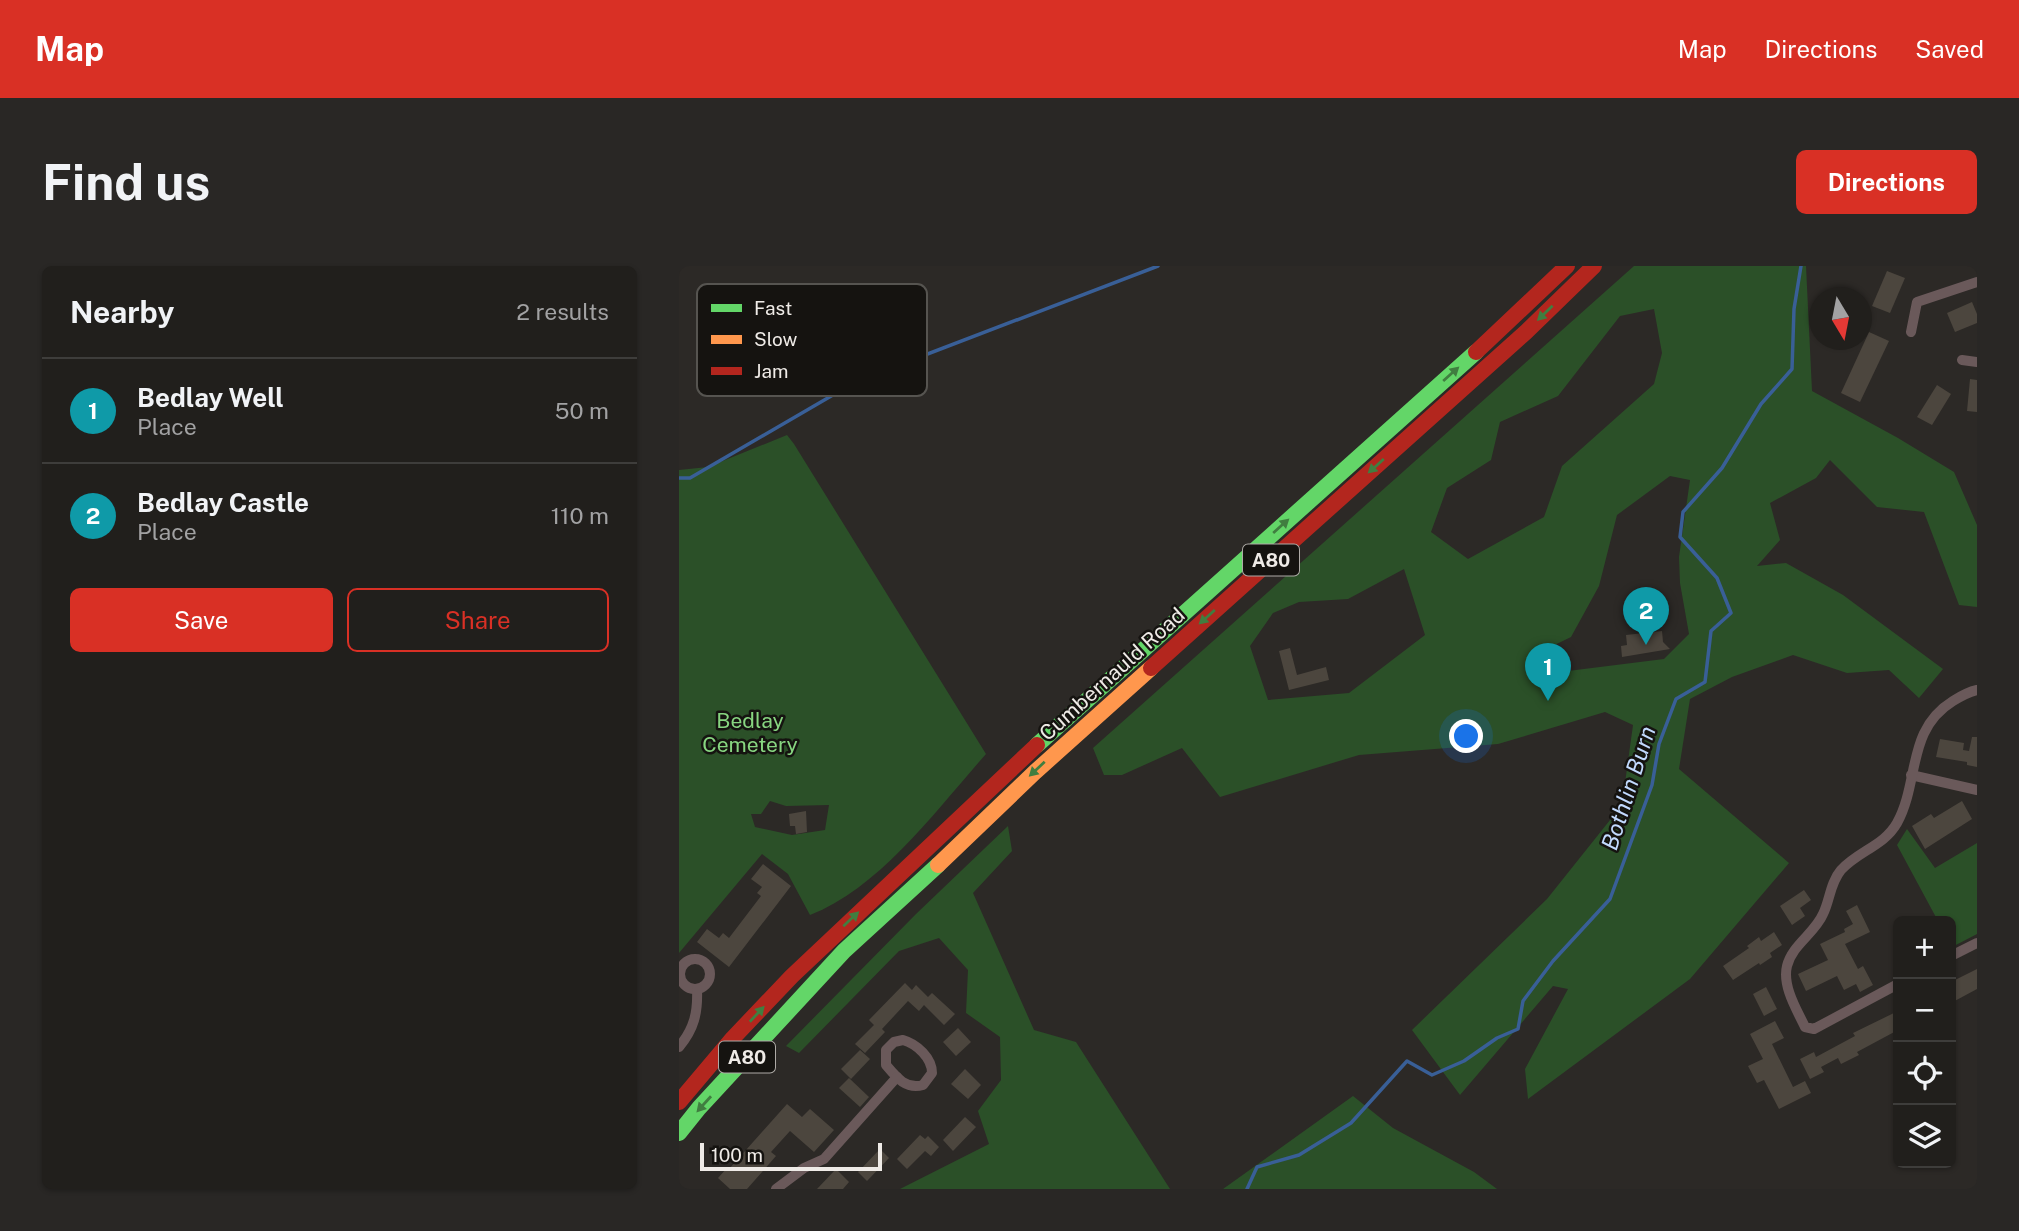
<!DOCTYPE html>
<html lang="en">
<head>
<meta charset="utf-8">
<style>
	:root { --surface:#211f1c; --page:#292725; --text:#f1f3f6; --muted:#a2a2a3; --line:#3e3d3b; --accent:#d93025 }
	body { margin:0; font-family:"Public Sans",sans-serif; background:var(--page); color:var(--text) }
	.controls { position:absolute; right:21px; bottom:21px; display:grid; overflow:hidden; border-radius:10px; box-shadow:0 2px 5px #0004 }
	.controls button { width:63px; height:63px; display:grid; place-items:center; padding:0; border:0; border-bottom:2px solid var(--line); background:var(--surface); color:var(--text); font:35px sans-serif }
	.compass { position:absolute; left:1130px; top:21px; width:63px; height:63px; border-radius:50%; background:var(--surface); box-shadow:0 2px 5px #0004; rotate:170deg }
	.scale { position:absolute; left:21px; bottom:18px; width:182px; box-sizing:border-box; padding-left:7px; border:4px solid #efebe7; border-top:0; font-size:19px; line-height:24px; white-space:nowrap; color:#efebe7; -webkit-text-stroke:5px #151310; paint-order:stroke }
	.you { position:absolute; left:788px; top:471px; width:24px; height:24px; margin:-18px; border:5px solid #fff; border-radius:50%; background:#1a73e8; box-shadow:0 0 0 10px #1a73e833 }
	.badge { display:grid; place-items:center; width:46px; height:46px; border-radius:50%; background:var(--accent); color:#fff; font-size:23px; font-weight:700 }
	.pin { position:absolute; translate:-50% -58px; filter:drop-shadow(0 2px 4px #0008) }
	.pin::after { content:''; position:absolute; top:37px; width:24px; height:21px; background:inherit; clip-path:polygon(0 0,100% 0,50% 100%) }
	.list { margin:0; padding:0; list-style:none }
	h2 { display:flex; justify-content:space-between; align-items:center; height:91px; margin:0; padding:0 28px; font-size:30px }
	h2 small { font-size:23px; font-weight:400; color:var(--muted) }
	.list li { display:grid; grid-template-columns:46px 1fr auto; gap:21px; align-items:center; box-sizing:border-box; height:105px; padding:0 28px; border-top:2px solid var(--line) }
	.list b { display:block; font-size:26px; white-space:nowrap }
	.list p { margin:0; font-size:23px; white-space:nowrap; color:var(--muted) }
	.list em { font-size:23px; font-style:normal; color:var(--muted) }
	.actions { display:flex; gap:14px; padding:21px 28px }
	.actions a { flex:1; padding:16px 0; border:2px solid var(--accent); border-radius:10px; text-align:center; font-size:24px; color:var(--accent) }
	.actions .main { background:var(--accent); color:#fff }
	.icon { flex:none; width:38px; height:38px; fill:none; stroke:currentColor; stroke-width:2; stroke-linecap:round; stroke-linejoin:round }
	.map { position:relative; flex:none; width:1298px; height:923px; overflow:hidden; border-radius:10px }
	header { display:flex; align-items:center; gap:42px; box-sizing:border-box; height:98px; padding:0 35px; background:var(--accent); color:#fff }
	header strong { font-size:33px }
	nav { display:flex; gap:38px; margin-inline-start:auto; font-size:24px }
	.intro { display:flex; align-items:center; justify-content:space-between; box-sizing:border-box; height:168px; padding:0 42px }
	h1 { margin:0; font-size:49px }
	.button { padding:18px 32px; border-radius:10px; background:var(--accent); color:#fff; font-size:24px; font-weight:700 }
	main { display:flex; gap:42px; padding:0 42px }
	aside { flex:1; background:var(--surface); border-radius:10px; box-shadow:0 2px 5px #0004 }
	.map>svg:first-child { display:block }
	.green { fill:#2b5028; fill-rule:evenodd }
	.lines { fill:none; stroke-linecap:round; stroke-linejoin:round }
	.stream { stroke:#395f97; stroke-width:3.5 }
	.building { fill:#4c463e }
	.street { stroke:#6a595a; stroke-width:10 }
	.fast { stroke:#63d668; stroke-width:16 }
	.slow { stroke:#ff974d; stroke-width:16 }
	.jam { stroke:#b3261e; stroke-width:16 }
	.oneway { fill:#407e40 }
	.labels { text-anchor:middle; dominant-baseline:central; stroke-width:5; stroke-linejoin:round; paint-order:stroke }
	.shield { fill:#151310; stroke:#aeaaa6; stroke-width:2 }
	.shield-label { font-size:19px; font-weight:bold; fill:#efebe7 }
	.street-label { font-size:21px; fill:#efebe7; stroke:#151310 }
	.park-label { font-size:21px; fill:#87d580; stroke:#151310 }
	.water-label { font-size:23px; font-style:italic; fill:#c2dafe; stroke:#151310 }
	.key { fill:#151310; stroke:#565450; stroke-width:2 }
	.key-label { font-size:19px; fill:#efebe7 }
</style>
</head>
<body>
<header>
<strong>Map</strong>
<nav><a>Map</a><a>Directions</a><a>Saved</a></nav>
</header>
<div class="intro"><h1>Find us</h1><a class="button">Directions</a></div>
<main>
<aside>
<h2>Nearby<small>2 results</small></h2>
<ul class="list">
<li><span class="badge" style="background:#0f9aa8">1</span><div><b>Bedlay Well</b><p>Place</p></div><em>50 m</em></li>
<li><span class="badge" style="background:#0f9aa8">2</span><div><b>Bedlay Castle</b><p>Place</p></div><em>110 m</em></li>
</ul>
<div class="actions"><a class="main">Save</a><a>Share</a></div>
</aside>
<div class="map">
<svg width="1298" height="923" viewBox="0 0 1298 923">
	<rect width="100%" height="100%" fill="#2c2926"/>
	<g class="green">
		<path d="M955,0H1127L1133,125L1219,172L1275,206L1298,259V341L1280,339L1245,246L1198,241L1151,194L1137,212L1091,237L1101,274L1078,300L1107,297L1164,329L1264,403L1240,432L1210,404L1168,407L1114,389L1053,411L1011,433L1000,503L1110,597L1011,713L849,833L846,803L889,723L874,720L781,829L733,764L868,633L943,539L954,459L926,446L819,478L680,489L541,531L503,482L443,509H425L414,482ZM975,43L983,87L975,118L883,200L865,251L789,293L752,266L768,222L812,194L821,156L879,130L941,50ZM991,210L1011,214L1000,291L1001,317L1010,368L985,393L857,409L851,391L892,371L920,320L938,249ZM725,303L746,369L670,427L589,434L571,380L594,347L620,336L669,333Z"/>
		<path d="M108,169L115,178L307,488C258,543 201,622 131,649L109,608L83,588L0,687V204L29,201ZM91,535L107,540L150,539L146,564L113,569L76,561L72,548H82Z"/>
		<path d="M329,560L333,585L294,627L355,764L397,776L491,923H221L310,878L299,845L322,814L321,771L287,747L289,704L260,672L220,685L120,787L107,780L237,648Z"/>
		<path d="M1228,563L1256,602L1298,577V668L1273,681L1272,655H1259L1218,579Z"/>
		<path d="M674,830L714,862L795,906L818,923H544Z"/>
	</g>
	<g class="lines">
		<g class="stream">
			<path d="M0,212H11L178,115L479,0"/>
			<path d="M568,923L578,901L620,889L672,857L728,795L753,809L785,795L818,772L839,763L844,735L874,695L931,633L973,519L980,478L997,433L1026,416L1032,365L1052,347L1038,312L1001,271L1004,246L1043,202L1082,138L1113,103L1115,43L1122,0"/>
		</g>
	</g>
	<g class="building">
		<path d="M1208,5L1226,12L1211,47L1193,40Z"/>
		<path d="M1293,36L1298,48V57L1276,66L1268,47Z"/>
		<path d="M1190,66L1210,75L1181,136L1162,127Z"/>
		<path d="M1291,113L1298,114V146L1288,145Z"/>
		<path d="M1258,119L1272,128L1253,159L1238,151Z"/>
		<path d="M983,365L984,376L991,383L943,391L942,380L948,379L947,369Z"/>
		<path d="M611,382L618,409L647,401L650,414L610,424L600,385Z"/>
		<path d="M1293,471H1298V501L1288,499V496L1257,491L1261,473L1285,477L1284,484L1290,485Z"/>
		<path d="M1283,535L1293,553L1246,583L1233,560L1252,548L1255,552Z"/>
		<path d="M127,545L128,566L117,568L116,560H111L110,548Z"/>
		<path d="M84,598L112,620L50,701L18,676L28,663L40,672L44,667L50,672L82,630L78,627L83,621L72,613Z"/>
		<path d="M1125,624L1132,634L1121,642L1126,650L1113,659L1101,640Z"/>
		<path d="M1178,639L1191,666L1166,678L1179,703L1184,700L1194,719L1181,726L1177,718L1165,724L1158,710L1127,725L1119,708L1149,694L1141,678L1166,666L1165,663L1174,658L1167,645Z"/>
		<path d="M1095,666L1103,679L1091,687L1093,691L1081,699L1080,697L1054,714L1044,700L1070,682L1068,680L1080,671L1082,675Z"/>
		<path d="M1298,703V723L1272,737V716Z"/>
		<path d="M226,717L233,724L237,719L249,731L253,727L276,748L265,759L245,739L240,745L229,735L203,763L206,766L186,787L176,778L195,759L190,754Z"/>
		<path d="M1087,721L1098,743L1085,750L1074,728Z"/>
		<path d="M1219,745V764L1178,786L1180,789L1162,798L1159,792L1142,801L1145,806L1131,813L1121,793L1135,786L1137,791L1176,770L1174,767Z"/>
		<path d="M1096,755L1105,772L1093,778L1114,821L1126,815L1132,827L1100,843L1085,814L1078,817L1069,800L1084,793L1071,768Z"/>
		<path d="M279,762L292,776L277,790L264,776Z"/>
		<path d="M181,784L191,793L172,813L162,803Z"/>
		<path d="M286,803L302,819L289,833L272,818Z"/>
		<path d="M170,812L190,831L181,841L160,822Z"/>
		<path d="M108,838L123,851L131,843L155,864L135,886L111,865L92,886L97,890L68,923H51L39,912L48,902L50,903Z"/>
		<path d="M286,851L297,861L274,885L264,874Z"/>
		<path d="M241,869L246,873L249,870L260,881L252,890L246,885L228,903L218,893Z"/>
		<path d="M201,883L210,892L188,915L179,906Z"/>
		<path d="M157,903L170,916L164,923H138Z"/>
	</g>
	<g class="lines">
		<g class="street">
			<path d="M1232,66L1238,36L1298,16"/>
			<path d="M1283,94L1298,96"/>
			<path d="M1232,509L1298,524"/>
			<path d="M1272,690L1298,677"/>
			<circle cx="16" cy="708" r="15"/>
			<path d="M1219,718L1135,763L1126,761C1118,744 1103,720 1108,700C1113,679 1136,667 1144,648C1151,634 1151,617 1162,604C1179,585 1205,580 1218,557C1241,515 1227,464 1274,435C1282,430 1289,426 1298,424"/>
			<path d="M224,774C238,778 253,792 253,807L244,819C227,824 217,811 207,799V784L215,776Z"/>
			<path d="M0,781C15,763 19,747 18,723"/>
			<path d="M97,923L125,902L145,893L218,811"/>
		</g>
		<g class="fast">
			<path d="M358,479L797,86"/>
			<path d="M0,867L20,842L165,685L259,599"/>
		</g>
		<path class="slow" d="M259,599L356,506L472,402"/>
		<g class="jam">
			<path d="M797,86L888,0"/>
			<path d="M472,402L847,66L915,0"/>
			<path d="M0,836L54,772L113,710L358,479"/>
		</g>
	</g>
	<defs><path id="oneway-solid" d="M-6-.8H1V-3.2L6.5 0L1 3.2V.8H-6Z" transform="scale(1.75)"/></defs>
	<g class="oneway">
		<use href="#oneway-solid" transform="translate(866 47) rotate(136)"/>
		<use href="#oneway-solid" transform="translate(772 108) rotate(-42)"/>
		<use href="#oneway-solid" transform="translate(697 200) rotate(138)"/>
		<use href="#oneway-solid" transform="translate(602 260) rotate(-42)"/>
		<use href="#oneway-solid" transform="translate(528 351) rotate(138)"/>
		<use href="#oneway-solid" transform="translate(358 503) rotate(137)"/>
		<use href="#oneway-solid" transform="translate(172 653) rotate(-43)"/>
		<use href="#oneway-solid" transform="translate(78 748) rotate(-47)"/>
		<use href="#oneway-solid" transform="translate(25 838) rotate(132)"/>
	</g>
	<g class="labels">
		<g class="shield">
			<rect x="564" y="278.5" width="56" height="31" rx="5"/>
			<rect x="40" y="775.5" width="56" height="31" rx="5"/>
		</g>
		<g class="shield-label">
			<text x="592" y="294">A80</text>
			<text x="68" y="791">A80</text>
		</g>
		<g class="street-label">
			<text transform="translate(433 408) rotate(-42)">Cumbernauld Road</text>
		</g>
		<g class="park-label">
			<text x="71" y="454">Bedlay<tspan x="71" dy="24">Cemetery</tspan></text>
		</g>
		<g class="water-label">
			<text transform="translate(949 522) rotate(-72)">Bothlin Burn</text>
		</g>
	</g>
	<rect x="18" y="18" width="230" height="112" rx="10" class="key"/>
	<rect x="32" y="38" width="31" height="8" fill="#63d668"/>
	<rect x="32" y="69" width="31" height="9" fill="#ff974d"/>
	<rect x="32" y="101" width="31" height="8" fill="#b3261e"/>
	<g class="key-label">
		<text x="75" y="49">Fast</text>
		<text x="75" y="80">Slow</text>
		<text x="75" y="112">Jam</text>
	</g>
</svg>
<div class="controls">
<button>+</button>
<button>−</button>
<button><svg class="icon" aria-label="locate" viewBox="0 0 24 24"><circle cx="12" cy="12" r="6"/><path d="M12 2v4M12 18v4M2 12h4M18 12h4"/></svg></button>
<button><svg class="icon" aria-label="layers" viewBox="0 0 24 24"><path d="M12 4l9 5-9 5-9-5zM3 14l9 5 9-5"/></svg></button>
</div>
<svg class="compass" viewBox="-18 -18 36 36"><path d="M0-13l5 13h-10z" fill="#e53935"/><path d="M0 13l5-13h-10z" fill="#a2a2a3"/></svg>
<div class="scale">100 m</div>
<div class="you"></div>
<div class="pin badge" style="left:869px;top:435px;background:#0f9aa8">1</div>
<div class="pin badge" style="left:967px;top:379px;background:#0f9aa8">2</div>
</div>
</main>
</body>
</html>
